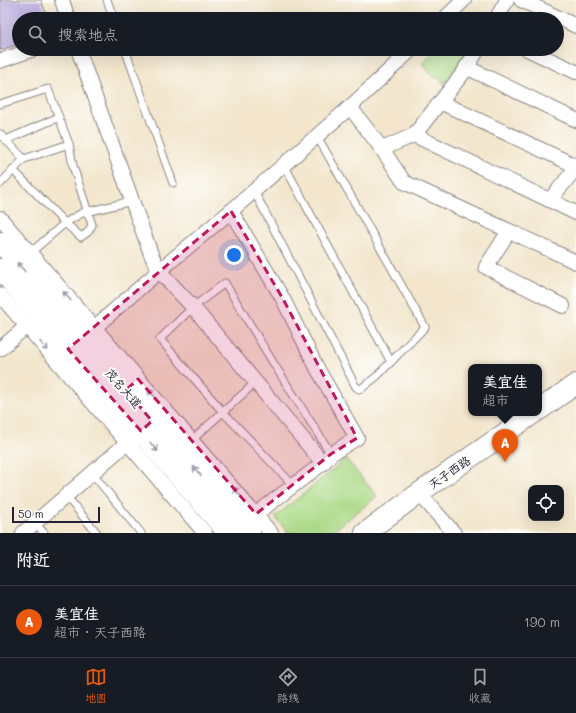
<!DOCTYPE html>
<html lang="zh">
<head>
<meta charset="utf-8">
<style>
	:root { --surface:#171b24; --page:#20242c; --text:#f1f3f6; --muted:#9ea1a6; --line:#363941; --accent:#ea580c }
	body { margin:0; font-family:Mali,"LXGW WenKai TC",sans-serif; background:var(--page); color:var(--text) }
	.controls { position:absolute; right:12px; bottom:12px; display:grid; overflow:hidden; border-radius:8px; box-shadow:0 4px 16px #0002 }
	.controls button { width:36px; height:36px; display:grid; place-items:center; padding:0; border:0; border-bottom:1px solid var(--line); background:var(--surface); color:var(--text); font:20px sans-serif }
	.scale { position:absolute; left:12px; bottom:10px; width:88px; box-sizing:border-box; padding-left:4px; border:2px solid #22223b; border-top:0; font-size:11px; line-height:14px; white-space:nowrap; color:#22223b; -webkit-text-stroke:3px #fdfcf7; paint-order:stroke }
	.you { position:absolute; left:234px; top:255px; width:14px; height:14px; margin:-10px; border:3px solid #fff; border-radius:50%; background:#1a73e8; box-shadow:0 0 0 6px #1a73e833 }
	.badge { display:grid; place-items:center; width:26px; height:26px; border-radius:50%; background:var(--accent); color:#fff; font-size:13px; font-weight:700 }
	.pin { position:absolute; translate:-50% -33px; filter:drop-shadow(0 1px 2px #0008) }
	.pin::after { content:''; position:absolute; top:21px; width:14px; height:12px; background:inherit; clip-path:polygon(0 0,100% 0,50% 100%) }
	.popup { position:absolute; left:468px; top:364px; width:74px; height:52px; box-sizing:border-box; display:grid; place-content:center; border-radius:8px; background:var(--surface); filter:drop-shadow(0 1px 3px #0005); font-size:13px; white-space:nowrap; color:var(--muted) }
	.popup b { font-size:15px; color:var(--text) }
	.popup::after { content:''; position:absolute; left:50%; top:100%; margin-left:-8px; border:8px solid transparent; border-top-color:var(--surface) }
	.list { margin:0; padding:0; list-style:none }
	h2 { display:flex; justify-content:space-between; align-items:center; height:52px; margin:0; padding:0 16px; font-size:17px }
	h2 small { font-size:13px; font-weight:400; color:var(--muted) }
	.list li { display:grid; grid-template-columns:26px 1fr auto; gap:12px; align-items:center; box-sizing:border-box; height:72px; padding:0 16px; border-top:1px solid var(--line) }
	.list b { display:block; font-size:15px; white-space:nowrap }
	.list p { margin:0; font-size:13px; white-space:nowrap; color:var(--muted) }
	.list em { font-size:13px; font-style:normal; color:var(--muted) }
	.icon { flex:none; width:22px; height:22px; fill:none; stroke:currentColor; stroke-width:2; stroke-linecap:round; stroke-linejoin:round }
	.map { position:relative; flex:none; width:576px; height:533px; overflow:hidden }
	.search { position:absolute; background:var(--surface); box-shadow:0 4px 16px #0002; left:12px; right:12px; top:12px; height:44px; display:flex; align-items:center; gap:10px; box-sizing:border-box; padding:0 14px; border-radius:22px; color:var(--muted); font-size:15px }
	.sheet { height:124px; background:var(--surface) }
	nav { display:flex; justify-content:space-around; align-items:center; box-sizing:border-box; height:56px; border-top:1px solid var(--line); background:var(--surface); font-size:11px; color:var(--muted) }
	nav a { display:grid; justify-items:center; gap:2px }
	nav .on { color:var(--accent) }
	.map>svg:first-child { display:block }
	.green { fill:#acda88; stroke:#677e62 }
	.building { fill:#b6a8dd }
	.lines { fill:none; stroke-linecap:round; stroke-linejoin:round }
	.lane-casing { stroke:#8a8484; stroke-width:9 }
	.street-casing { stroke:#8a8484; stroke-width:16 }
	.secondary-casing { stroke:#8a8484; stroke-width:22 }
	.lane { stroke:#fff; stroke-width:7 }
	.street { stroke:#fff; stroke-width:14 }
	.secondary { stroke:#fff; stroke-width:20 }
	.oneway { stroke:#9c9ca7 }
	.marked { fill:#c2185b; fill-opacity:0.2; stroke:#c2185b; stroke-width:3; stroke-dasharray:8 5; stroke-linejoin:round }
	.labels { text-anchor:middle; dominant-baseline:central; stroke-width:4; stroke-linejoin:round; paint-order:stroke }
	.street-label { font-size:12px; fill:#22223b; stroke:#fdfcf7 }
</style>
</head>
<body>
<div class="map">
<svg width="576" height="533" viewBox="0 0 576 533">
	<rect width="100%" height="100%" fill="#fdfcf7"/>
	<filter id="ink" filterUnits="userSpaceOnUse"><feTurbulence type="fractalNoise" baseFrequency=".025" numOctaves="2"/><feDisplacementMap in="SourceGraphic" scale="8" xChannelSelector="R" yChannelSelector="G"/><feConvolveMatrix kernelMatrix="1 2 1 2 8 2 1 2 1" color-interpolation-filters="sRGB"/></filter>
	<filter id="wash" filterUnits="userSpaceOnUse"><feTurbulence type="fractalNoise" baseFrequency=".012" numOctaves="4" result="noise"/><feDisplacementMap in="SourceGraphic" scale="16" xChannelSelector="R" yChannelSelector="G"/><feGaussianBlur stdDeviation="0.9" result="paint"/><feColorMatrix in="noise" values="0 0 0 0 0 0 0 0 0 0 0 0 0 0 0 0 0 1.4 0 .05"/><feComposite in="paint" operator="in"/></filter>
	<g filter="url(#wash)">
		<rect width="100%" height="100%" fill="#f3e6cd"/>
		<g class="green">
			<path d="M437,49H469L444,84L439,77L434,78L422,63Z"/>
			<path d="M346,459L377,496L331,533H288L275,517Z"/>
		</g>
		<g id="blocks">
			<path class="building" d="M0,0H41L48,19H19V44L0,50Z"/>
		</g>
	</g>
	<g filter="url(#ink)">
		<use href="#blocks" fill-opacity="0" stroke="#8a8484" stroke-width="1"/>
		<g class="lines">
			<defs>
				<g id="lane">
					<path d="M107,0L114,19"/>
					<path d="M125,49L173,183"/>
					<path d="M0,104L48,89L69,144L73,166L92,225L88,232L81,237L65,223L13,170"/>
					<path d="M0,134L24,159L69,144"/>
					<path d="M6,140L59,117"/>
					<path d="M284,165L391,362"/>
					<path d="M0,184L24,159"/>
					<path d="M254,191L356,387L359,389L362,388L376,377L425,327L317,136"/>
					<path d="M30,253L65,223L82,213L132,201"/>
					<path d="M192,440L256,382"/>
					<path d="M92,473L141,533"/>
					<path d="M294,486L223,412L160,339L193,307L225,283L277,369L331,454"/>
					<path d="M66,496L97,533"/>
					<path d="M35,523L44,533"/>
				</g>
				<g id="street">
					<path d="M62,0L68,19"/>
					<path d="M521,0L576,26"/>
					<path d="M444,19L464,0"/>
					<path d="M496,19L507,0"/>
					<path d="M78,49L151,254L159,271L193,307L323,463L256,514"/>
					<path d="M527,49L576,72"/>
					<path d="M0,61L34,49"/>
					<path d="M466,67L576,120"/>
					<path d="M440,102L576,166"/>
					<path d="M350,107L382,149L404,182L576,262"/>
					<path d="M414,135L576,213"/>
					<path d="M382,149L414,135L464,72L478,49"/>
					<path d="M550,200L576,168"/>
					<path d="M231,211L283,299L317,368L357,438L331,454L323,463"/>
					<path d="M0,218L271,533"/>
					<path d="M509,231L486,267L563,306"/>
					<path d="M0,295L205,533"/>
					<path d="M94,328L159,271L231,211L350,107L412,49"/>
					<path d="M0,349L27,326"/>
					<path d="M419,493L454,533"/>
					<path d="M23,533L135,436"/>
				</g>
				<g id="secondary">
					<path d="M0,242L250,533"/>
					<path d="M0,269L68,349L228,533"/>
					<path d="M539,410L576,384"/>
					<path d="M365,533L419,493L534,413"/>
				</g>
			</defs>
			<use href="#lane" class="lane-casing"/>
			<use href="#street" class="street-casing"/>
			<use href="#secondary" class="secondary-casing"/>
			<use href="#lane" class="lane"/>
			<use href="#street" class="street"/>
			<use href="#secondary" class="secondary"/>
		</g>
		<defs><path id="oneway-shaft" d="M-6 0H5M1.5-3L5.5 0L1.5 3" fill="none" stroke-width="1.6" stroke-linecap="round" stroke-linejoin="round"/></defs>
		<g class="oneway">
			<use href="#oneway-shaft" transform="translate(21 267) rotate(-130)"/>
			<use href="#oneway-shaft" transform="translate(67 296) rotate(-130)"/>
			<use href="#oneway-shaft" transform="translate(44 346) rotate(49)"/>
			<use href="#oneway-shaft" transform="translate(152 394) rotate(-132)"/>
			<use href="#oneway-shaft" transform="translate(154 447) rotate(49)"/>
			<use href="#oneway-shaft" transform="translate(197 471) rotate(-131)"/>
			<use href="#oneway-shaft" transform="translate(237 492) rotate(-131)"/>
		</g>
	</g>
	<path class="marked" d="M231,211L283,299L357,438L331,454L256,514L138,379L126,390L152,421L141,431L68,349Z"/>
	<g class="labels">
		<g class="street-label">
			<text transform="translate(124 388) rotate(49)">茂名大道</text>
			<text transform="translate(449 472) rotate(-35)">天子西路</text>
		</g>
	</g>
</svg>
<div class="controls">
<button><svg class="icon" aria-label="locate" viewBox="0 0 24 24"><circle cx="12" cy="12" r="6"/><path d="M12 2v4M12 18v4M2 12h4M18 12h4"/></svg></button>
</div>
<div class="scale">50 m</div>
<div class="you"></div>
<div class="pin badge" style="left:505px;top:462px">A</div>
<div class="popup"><b>美宜佳</b>超市</div>
<div class="search"><svg class="icon" aria-label="search" viewBox="0 0 24 24"><circle cx="10" cy="10" r="6"/><path d="M15 15l6 6"/></svg>搜索地点</div>
</div>
<section class="sheet">
<h2>附近<small></small></h2>
<ul class="list">
<li><span class="badge">A</span><div><b>美宜佳</b><p>超市 · 天子西路</p></div><em>190 m</em></li>
</ul>
</section>
<nav>
<a class="on"><svg class="icon" aria-label="map" viewBox="0 0 24 24"><path d="M3 6l6-2 6 2 6-2v14l-6 2-6-2-6 2zM9 4v14M15 6v14"/></svg>地图</a>
<a><svg class="icon" aria-label="directions" viewBox="0 0 24 24"><path d="M12 3l9 9-9 9-9-9zM9 14v-3h6M13 9l2 2-2 2"/></svg>路线</a>
<a><svg class="icon" aria-label="saved" viewBox="0 0 24 24"><path d="M7 4h10v16l-5-4-5 4z"/></svg>收藏</a>
</nav>
</body>
</html>
